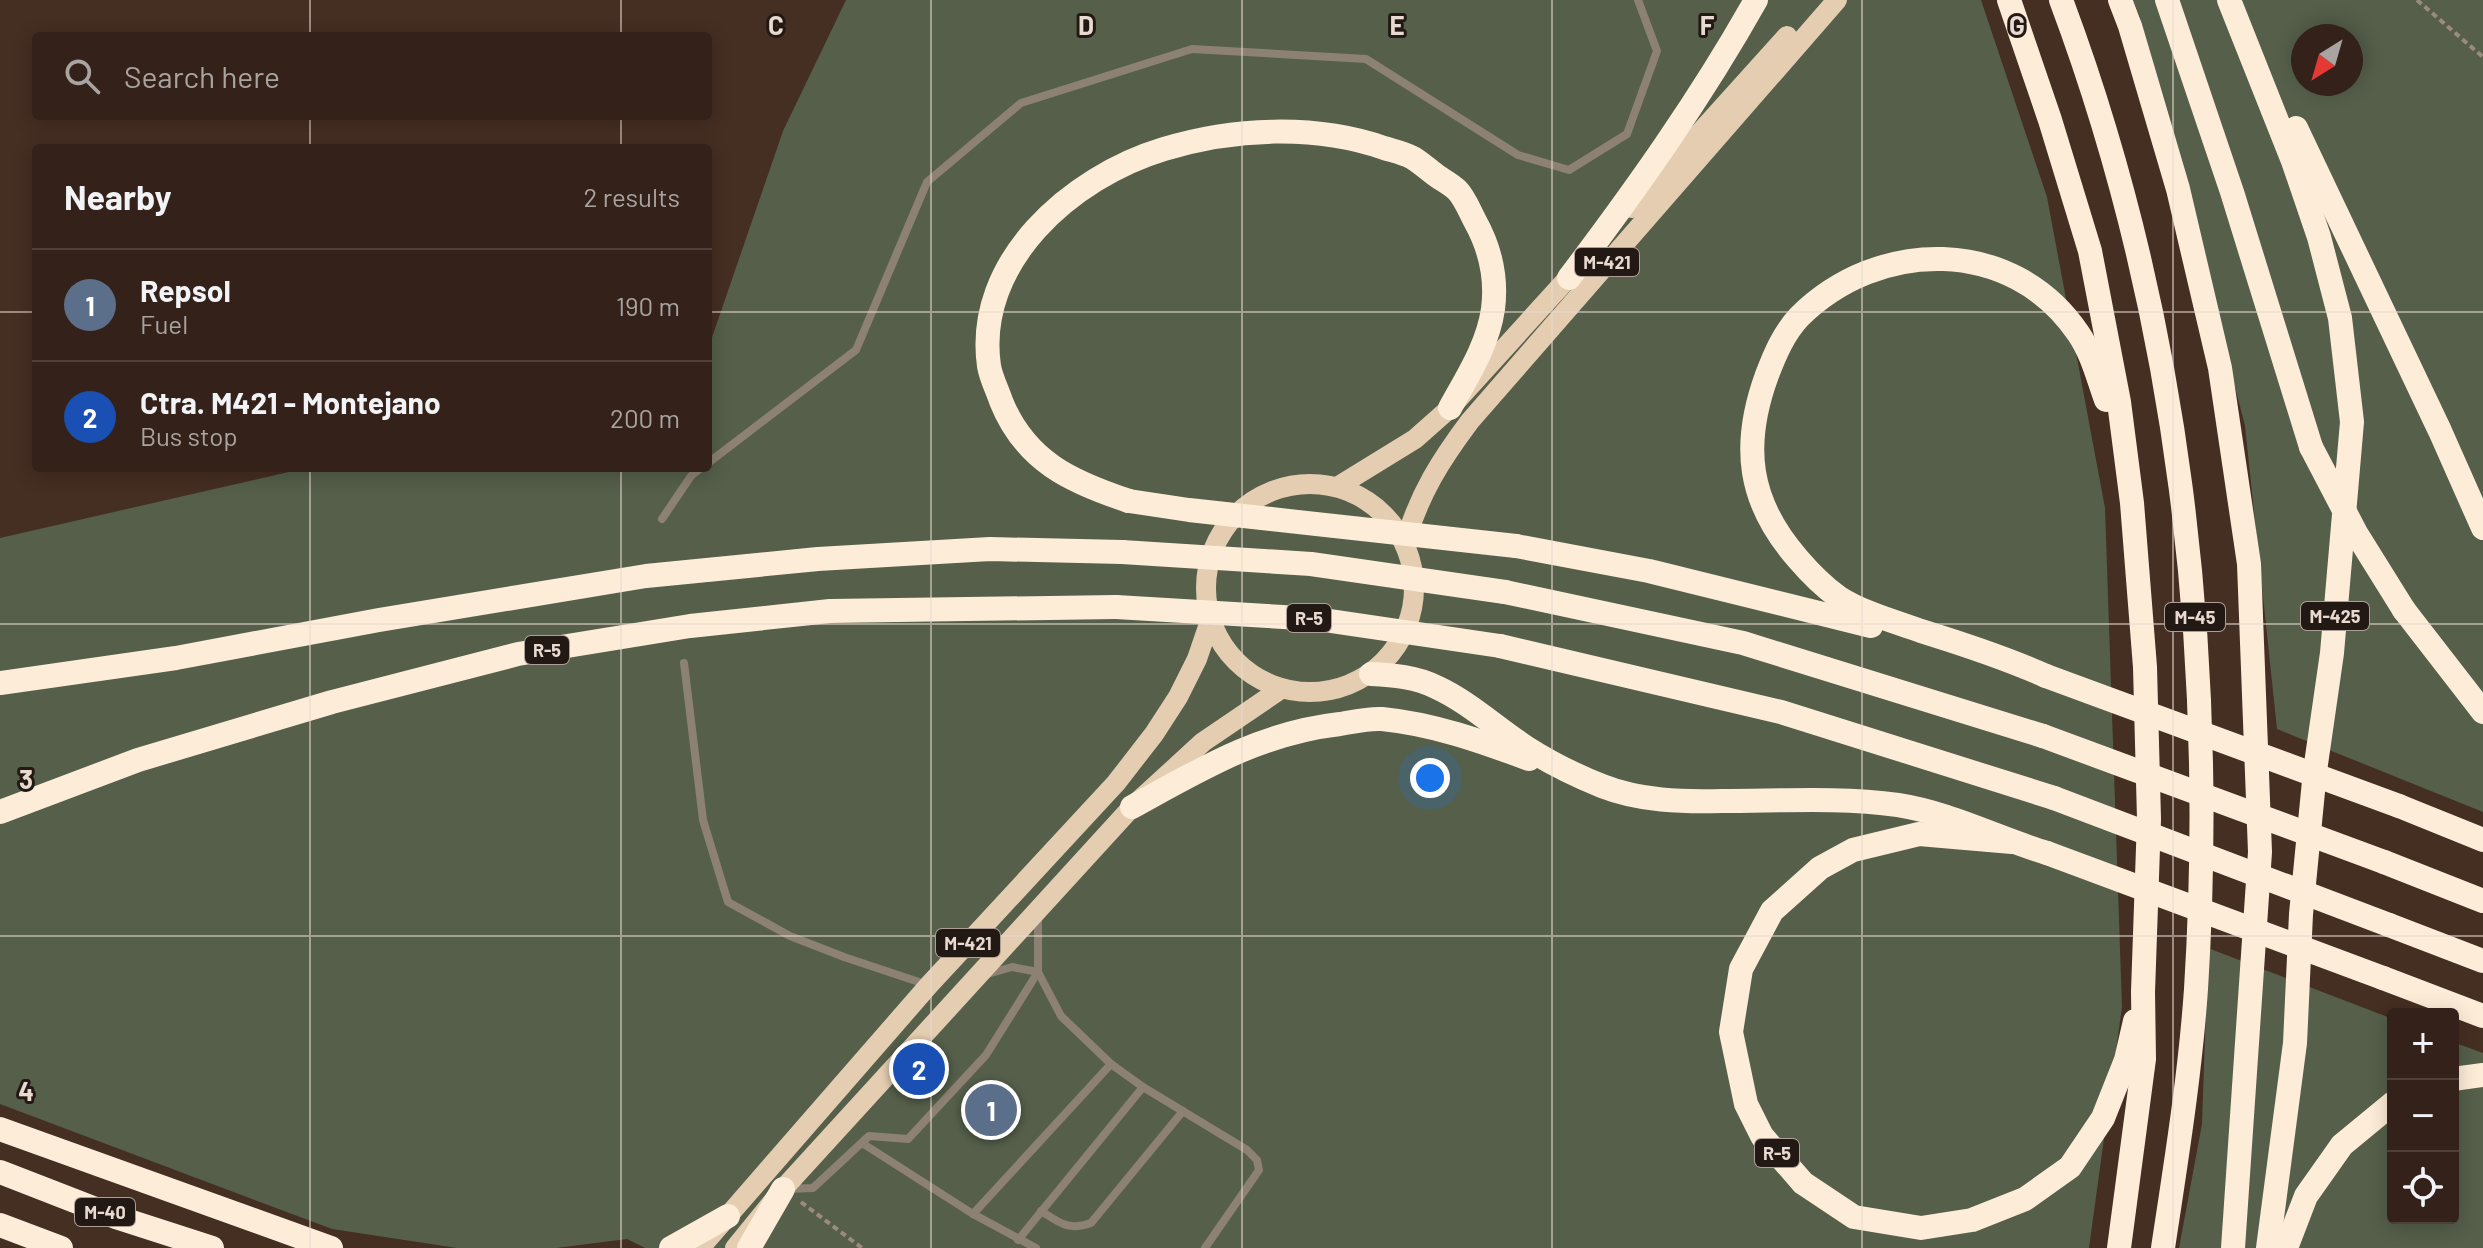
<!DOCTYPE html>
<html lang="en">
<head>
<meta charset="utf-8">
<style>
	:root { --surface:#34221a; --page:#3c2a23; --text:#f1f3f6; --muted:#a9a4a2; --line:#4e3f39; --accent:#e6ad36 }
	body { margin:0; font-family:Barlow,sans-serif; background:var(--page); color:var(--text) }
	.controls { position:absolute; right:24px; bottom:24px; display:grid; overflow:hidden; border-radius:8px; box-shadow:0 4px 20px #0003 }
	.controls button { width:72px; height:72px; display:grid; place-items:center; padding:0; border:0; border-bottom:2px solid var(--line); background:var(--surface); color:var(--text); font:40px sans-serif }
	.compass { position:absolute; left:2291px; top:24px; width:72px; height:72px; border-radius:50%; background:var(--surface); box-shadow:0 4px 20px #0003; rotate:217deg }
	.you { position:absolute; left:1430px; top:778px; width:28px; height:28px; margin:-20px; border:6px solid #fff; border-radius:50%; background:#1a73e8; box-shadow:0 0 0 12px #1a73e833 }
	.badge { display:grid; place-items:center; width:52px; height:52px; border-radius:50%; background:var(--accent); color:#fff; font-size:26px; font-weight:700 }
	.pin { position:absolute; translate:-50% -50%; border:4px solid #fff; box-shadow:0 2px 8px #0006 }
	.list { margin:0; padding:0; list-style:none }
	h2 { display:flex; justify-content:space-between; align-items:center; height:104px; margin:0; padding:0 32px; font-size:34px }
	h2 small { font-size:26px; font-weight:400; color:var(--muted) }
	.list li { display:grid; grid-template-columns:52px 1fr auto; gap:24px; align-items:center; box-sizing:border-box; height:112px; padding:0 32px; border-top:2px solid var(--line) }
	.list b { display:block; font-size:30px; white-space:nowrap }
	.list p { margin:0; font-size:26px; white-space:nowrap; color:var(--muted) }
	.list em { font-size:26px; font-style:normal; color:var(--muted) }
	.icon { flex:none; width:44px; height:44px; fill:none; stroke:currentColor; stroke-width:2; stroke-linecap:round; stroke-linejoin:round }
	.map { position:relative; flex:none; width:2483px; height:1248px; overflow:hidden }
	.search { position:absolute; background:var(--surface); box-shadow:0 4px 20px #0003; left:32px; top:32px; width:680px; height:88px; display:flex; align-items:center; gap:20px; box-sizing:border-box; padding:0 28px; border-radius:8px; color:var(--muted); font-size:30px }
	.panel { position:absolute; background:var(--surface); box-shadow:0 4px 20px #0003; left:32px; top:144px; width:680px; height:328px; border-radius:8px }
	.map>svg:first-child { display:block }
	.green { fill:#555f4a; fill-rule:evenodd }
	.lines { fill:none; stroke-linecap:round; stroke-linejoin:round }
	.path { stroke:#9c8a80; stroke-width:4; stroke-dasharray:6 4; stroke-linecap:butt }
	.service { stroke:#8c8172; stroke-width:8 }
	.primary { stroke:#e4cdb0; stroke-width:20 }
	.motorway { stroke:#fdedd8; stroke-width:24 }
	.motorway-bridge { stroke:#fdedd8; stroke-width:24 }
	.grid { fill:none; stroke:#e8d9d1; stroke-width:2; stroke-opacity:0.55 }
	.labels { text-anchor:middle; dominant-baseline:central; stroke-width:6; stroke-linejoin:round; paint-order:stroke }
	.shield { fill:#231914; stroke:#ad9f98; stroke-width:2 }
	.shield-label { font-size:18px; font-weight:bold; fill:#e8d9d1 }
	.grid-label { font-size:26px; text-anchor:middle; font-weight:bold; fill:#e8d9d1; stroke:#231914; stroke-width:6; stroke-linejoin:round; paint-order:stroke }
</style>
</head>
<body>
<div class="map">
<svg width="2483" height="1248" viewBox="0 0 2483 1248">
	<rect width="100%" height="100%" fill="#452e22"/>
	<g class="green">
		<path d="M846,0H1981L2047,197L2105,508L2122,1007L2089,1248H645L627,1239L556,1248H457L332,1229L0,1104V538L306,468H708V349L783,131Z"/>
		<path d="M2133,0H2483V812L2277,729L2245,426L2140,17ZM2303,36H2351V84H2303Z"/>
		<path d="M2208,948L2393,1019V1218H2453V1042L2483,1053V1248H2179L2202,1124Z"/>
	</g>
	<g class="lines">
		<g class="path">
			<path d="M2417,0L2483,57"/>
			<path d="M801,1202L862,1248"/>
		</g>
		<g class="service">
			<path d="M708,463L856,350L927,182L1021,103L1192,49L1366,59L1518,155L1569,170L1627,134L1657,51L1638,0"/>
			<path d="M662,519L691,476L701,468"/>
			<path d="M684,663L703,820L728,902L790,936L844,957L928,985"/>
			<path d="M1038,917V972L1061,1016L1111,1064L1143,1087L1247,1150L1257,1160L1259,1170L1205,1248"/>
			<path d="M984,975L1012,967L1038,972"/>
			<path d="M862,1143L973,1214L1036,1248"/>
			<path d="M787,1189L813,1188L869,1136L908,1139L986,1055L1038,972"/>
			<path d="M1041,1211C1060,1223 1068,1231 1091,1223L1183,1111"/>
			<path d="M973,1214L1111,1064"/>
			<path d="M1018,1240L1143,1087"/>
		</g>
		<g class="primary">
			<path d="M1632,208L1787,36"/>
			<circle cx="1310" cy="588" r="104"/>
			<path d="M1337,487L1415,439L1450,408L1578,267"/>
			<path d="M1405,542C1420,493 1440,461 1470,421L1837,0"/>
			<path d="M700,1248L929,985L1116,783L1154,734L1178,697L1197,659L1210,621"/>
			<path d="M735,1248L783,1189L1132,807L1203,742L1281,689"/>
		</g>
		<g class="motorway">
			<path d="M2009,0L2050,120L2090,251L2119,402L2132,503L2145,667L2149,819L2143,992L2144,1059L2119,1248"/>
			<path d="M2061,0C2179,315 2217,655 2196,989C2190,1076 2176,1162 2163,1248"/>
			<path d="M2120,0L2130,26L2178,189L2220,368L2249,564L2260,852L2233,1248"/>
			<path d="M2167,0L2232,192L2311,447"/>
			<path d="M2229,0L2293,161L2319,237L2340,318L2352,422L2332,653L2315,771L2301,914L2295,1043L2268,1248"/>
			<path d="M2296,128L2440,431L2483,528"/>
			<path d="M1569,278C1637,188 1701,98 1756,0"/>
			<path d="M1129,501C1071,482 1025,461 1001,401C997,389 991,378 989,366C974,262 1071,177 1164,149C1233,128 1315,124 1384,148C1394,151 1404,153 1413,158C1421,163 1429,170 1437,176C1443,180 1452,185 1457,190C1465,198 1470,212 1475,221C1490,248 1497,278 1493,309C1488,345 1467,377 1450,408"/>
			<path d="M1516,546L1649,571L1871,626"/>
			<path d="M1505,592L1743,643L2043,736"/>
			<path d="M2404,610L2483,712"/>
			<path d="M1500,646L1781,712L2054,798"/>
			<path d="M1371,674C1393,675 1416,677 1436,687C1469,702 1496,728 1527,748C1549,762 1577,776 1602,786C1640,801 1682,802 1722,801C1780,801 1840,797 1898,805C1950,813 1997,838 2047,853"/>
			<path d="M2046,676C2006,658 1963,644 1921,631C1893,621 1863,613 1838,597C1823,586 1810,573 1798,559C1748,502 1741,446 1767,375C1775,354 1784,333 1799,317C1878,238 2012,236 2078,333C2092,353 2098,378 2106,400"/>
			<path d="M0,683L176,658L379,620L646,576L818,559L990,549L1122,552"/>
			<path d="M2399,806L2483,840"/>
			<path d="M1132,807C1201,769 1260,733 1340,724C1353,722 1368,718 1382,719C1433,724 1481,741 1529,759"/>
			<path d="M0,812L138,760L332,702L518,654L690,626L830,611L1116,607"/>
			<path d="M2012,842L1919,834L1853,850L1820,868L1772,911L1741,969L1731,1032L1746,1104L1762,1136L1803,1183L1854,1217L1921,1228L1972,1220L2025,1199L2070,1167L2103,1118L2126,1060L2135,1021"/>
			<path d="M2384,862L2483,901"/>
			<path d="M2389,925L2483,961"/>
			<path d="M2383,978L2483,1016"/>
			<path d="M2453,1079L2483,1075"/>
			<path d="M0,1129L331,1248"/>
			<path d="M0,1172L116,1217L212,1248"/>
			<path d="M0,1225L61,1248"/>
			<path d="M671,1248L728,1216"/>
			<path d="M749,1248L783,1189"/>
			<path d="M2286,1248L2306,1196L2342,1145L2393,1103"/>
		</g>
		<g class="motorway-bridge">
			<path d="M2311,447L2356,533L2404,610"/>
			<path d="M1129,501L1189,510L1516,546"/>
			<path d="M1122,552L1311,564L1505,592"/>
			<path d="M1116,607L1317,619L1500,646"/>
			<path d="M2046,676L2399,806"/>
			<path d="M2043,736L2384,862"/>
			<path d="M2054,798L2389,925"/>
			<path d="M2047,853L2383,978"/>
		</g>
	</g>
	<path class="grid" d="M310,0V36M621,0V36M931,0V1248M1242,0V1248M1552,0V1248M1862,0V1248M2173,0V1248M310,116V148M621,116V148M0,312H36M708,312H2483M310,468V1248M621,468V1248M0,624H2483M0,936H2483"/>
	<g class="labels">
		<g class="shield">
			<rect x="1575" y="248" width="64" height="28" rx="6"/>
			<rect x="2301" y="602" width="68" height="28" rx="6"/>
			<rect x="2165" y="603" width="60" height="28" rx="6"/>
			<rect x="1287" y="604" width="44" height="28" rx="6"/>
			<rect x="525" y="636" width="44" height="28" rx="6"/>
			<rect x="936" y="929" width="64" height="28" rx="6"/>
			<rect x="1755" y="1139" width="44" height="28" rx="6"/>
			<rect x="75" y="1198" width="60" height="28" rx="6"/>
		</g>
		<g class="shield-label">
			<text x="1607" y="262">M-421</text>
			<text x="2335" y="616">M-425</text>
			<text x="2195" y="617">M-45</text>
			<text x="1309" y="618">R-5</text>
			<text x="547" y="650">R-5</text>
			<text x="968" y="943">M-421</text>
			<text x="1777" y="1153">R-5</text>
			<text x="105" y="1212">M-40</text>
		</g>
	</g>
	<g class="grid-label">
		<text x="776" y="35">C</text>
		<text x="1086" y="35">D</text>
		<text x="1397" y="35">E</text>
		<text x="1707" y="35">F</text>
		<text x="2017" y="35">G</text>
		<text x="26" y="789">3</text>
		<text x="26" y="1101">4</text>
	</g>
</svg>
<div class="controls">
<button>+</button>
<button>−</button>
<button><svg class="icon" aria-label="locate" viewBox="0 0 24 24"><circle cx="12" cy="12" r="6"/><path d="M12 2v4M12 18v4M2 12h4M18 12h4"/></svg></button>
</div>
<svg class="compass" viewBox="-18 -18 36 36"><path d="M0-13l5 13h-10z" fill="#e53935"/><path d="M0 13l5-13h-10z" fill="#a9a4a2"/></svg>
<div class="you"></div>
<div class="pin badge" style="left:991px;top:1110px;background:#5c6f8a">1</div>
<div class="pin badge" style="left:919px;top:1069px;background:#1a4fb4">2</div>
<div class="search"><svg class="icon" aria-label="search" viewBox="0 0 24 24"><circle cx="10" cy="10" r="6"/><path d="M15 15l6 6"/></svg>Search here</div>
<section class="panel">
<h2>Nearby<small>2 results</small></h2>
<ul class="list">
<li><span class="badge" style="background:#5c6f8a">1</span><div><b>Repsol</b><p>Fuel</p></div><em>190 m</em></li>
<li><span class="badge" style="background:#1a4fb4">2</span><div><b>Ctra. M421 - Montejano</b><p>Bus stop</p></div><em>200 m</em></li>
</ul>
</section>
</div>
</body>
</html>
